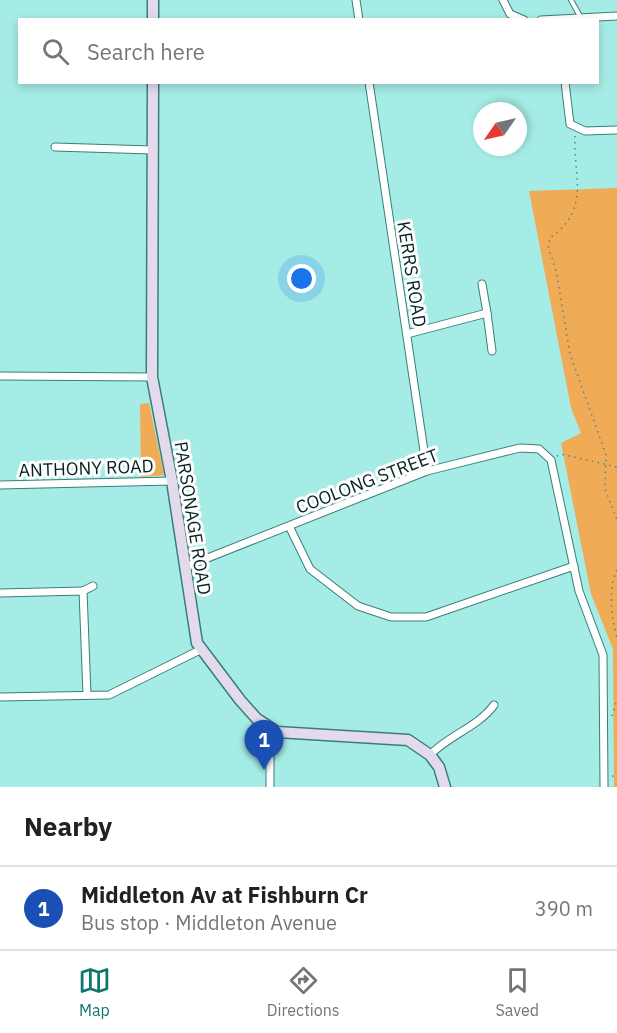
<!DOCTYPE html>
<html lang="en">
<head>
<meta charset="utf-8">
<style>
	:root { --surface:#fff; --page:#f6f6f6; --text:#202124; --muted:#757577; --line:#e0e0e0; --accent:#0f766e }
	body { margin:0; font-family:"IBM Plex Sans",sans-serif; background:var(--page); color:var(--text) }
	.compass { position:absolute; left:473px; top:102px; width:54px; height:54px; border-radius:50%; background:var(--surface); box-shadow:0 3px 9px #0003; rotate:236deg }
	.you { position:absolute; left:302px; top:279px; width:21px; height:21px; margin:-15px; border:4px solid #fff; border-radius:50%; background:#1a73e8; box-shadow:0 0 0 9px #1a73e833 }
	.badge { display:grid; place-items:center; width:39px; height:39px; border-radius:50%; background:var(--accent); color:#fff; font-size:20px; font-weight:700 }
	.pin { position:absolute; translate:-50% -50px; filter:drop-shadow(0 2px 3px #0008) }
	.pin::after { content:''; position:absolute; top:32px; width:21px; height:18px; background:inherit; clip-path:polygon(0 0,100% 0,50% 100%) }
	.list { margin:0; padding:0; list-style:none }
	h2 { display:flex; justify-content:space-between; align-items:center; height:78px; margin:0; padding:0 24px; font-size:26px }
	h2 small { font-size:20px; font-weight:400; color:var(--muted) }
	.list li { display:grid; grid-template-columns:39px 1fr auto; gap:18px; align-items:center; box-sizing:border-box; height:84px; padding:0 24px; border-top:2px solid var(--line) }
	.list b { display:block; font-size:22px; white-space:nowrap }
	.list p { margin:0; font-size:20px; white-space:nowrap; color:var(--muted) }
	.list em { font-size:20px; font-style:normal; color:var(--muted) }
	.icon { flex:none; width:33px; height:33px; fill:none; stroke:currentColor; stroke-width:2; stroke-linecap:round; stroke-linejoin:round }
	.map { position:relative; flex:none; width:617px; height:787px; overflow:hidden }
	.search { position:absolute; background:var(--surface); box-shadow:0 3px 9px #0003; left:18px; right:18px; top:18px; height:66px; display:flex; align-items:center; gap:15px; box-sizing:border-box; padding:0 21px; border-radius:0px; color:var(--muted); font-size:22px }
	.sheet { height:162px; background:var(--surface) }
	nav { display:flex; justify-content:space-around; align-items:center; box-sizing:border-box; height:84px; border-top:2px solid var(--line); background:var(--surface); font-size:16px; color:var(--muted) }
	nav a { display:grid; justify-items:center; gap:3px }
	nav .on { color:var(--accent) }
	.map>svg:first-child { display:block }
	.green { fill:#f0ab56 }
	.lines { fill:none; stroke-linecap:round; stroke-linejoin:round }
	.lane-casing { stroke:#397e7a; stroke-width:6 }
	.street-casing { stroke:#397e7a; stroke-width:9 }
	.secondary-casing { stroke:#397e7a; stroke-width:13 }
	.path { stroke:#558683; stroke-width:1.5; stroke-dasharray:1.5 4.5; stroke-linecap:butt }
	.lane { stroke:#fff; stroke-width:4 }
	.street { stroke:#fff; stroke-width:7 }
	.secondary { stroke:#e3daec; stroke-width:10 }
	.labels { text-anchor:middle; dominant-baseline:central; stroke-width:6; stroke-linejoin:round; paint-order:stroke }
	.street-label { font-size:18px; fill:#062423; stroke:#fdfefd }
</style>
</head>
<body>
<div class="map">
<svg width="617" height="787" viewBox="0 0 617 787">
	<rect width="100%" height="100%" fill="#a6ece6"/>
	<g class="green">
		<path d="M617,188V787H614L613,649L591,594L561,443L581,433L571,408L529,191Z"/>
		<path d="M149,403L164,475L141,477L140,404Z"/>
	</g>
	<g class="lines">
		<defs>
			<path id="lane" d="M571,0L581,18"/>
			<g id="street">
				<path d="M356,0L359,20"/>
				<path d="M503,0L510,14L524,20"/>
				<path d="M541,20L617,16"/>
				<path d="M369,82L427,471"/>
				<path d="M565,82L570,124L585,131L617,130"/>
				<path d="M55,147L152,150"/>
				<path d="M482,284L487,313"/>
				<path d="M407,334L487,313L492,351"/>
				<path d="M0,376L152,377"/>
				<path d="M0,485L172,481"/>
				<path d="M290,528L310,569L358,606L391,617H426L574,566"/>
				<path d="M185,567L427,471L520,448L539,449L551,460L579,591L603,655L604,787"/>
				<path d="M83,591L93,586"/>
				<path d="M0,593L83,591L87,695"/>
				<path d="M0,697L109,695L200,650"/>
				<path d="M430,755C449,735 478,727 494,705"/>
				<path d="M270,787V753L277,732"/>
			</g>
			<g id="secondary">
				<path d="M153,20V0"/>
				<path d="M153,82L152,377L172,481L197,643L240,700L257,719L277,732L408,740L430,755L439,767L445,787"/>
			</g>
		</defs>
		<use href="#lane" class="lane-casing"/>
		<use href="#street" class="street-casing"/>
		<use href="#secondary" class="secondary-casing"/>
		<g class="path">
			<path d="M575,136C573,175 591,209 551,237L548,246L556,270L570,354L606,455L605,489L617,520"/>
			<path d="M557,456L561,454L617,467"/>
			<path d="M617,570C608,588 611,618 617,637"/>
			<path d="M612,716L617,700"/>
			<path d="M612,776L617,777"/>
		</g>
		<use href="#lane" class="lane"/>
		<use href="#street" class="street"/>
		<use href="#secondary" class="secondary"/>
	</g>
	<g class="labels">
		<g class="street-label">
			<text transform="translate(412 274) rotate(81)">KERRS ROAD</text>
			<text transform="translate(86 468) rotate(-2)">ANTHONY ROAD</text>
			<text transform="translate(367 481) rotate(-21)">COOLONG STREET</text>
			<text transform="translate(193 518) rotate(81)">PARSONAGE ROAD</text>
		</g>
	</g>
</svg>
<svg class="compass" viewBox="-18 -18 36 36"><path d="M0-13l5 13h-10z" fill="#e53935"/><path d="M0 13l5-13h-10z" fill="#757577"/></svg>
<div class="you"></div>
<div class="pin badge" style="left:264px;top:770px;background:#1a4fb4">1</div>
<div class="search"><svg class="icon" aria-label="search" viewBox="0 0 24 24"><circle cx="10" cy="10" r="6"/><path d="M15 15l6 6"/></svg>Search here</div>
</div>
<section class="sheet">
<h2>Nearby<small></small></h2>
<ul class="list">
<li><span class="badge" style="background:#1a4fb4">1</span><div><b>Middleton Av at Fishburn Cr</b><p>Bus stop · Middleton Avenue</p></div><em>390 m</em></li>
</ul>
</section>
<nav>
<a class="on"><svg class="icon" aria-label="map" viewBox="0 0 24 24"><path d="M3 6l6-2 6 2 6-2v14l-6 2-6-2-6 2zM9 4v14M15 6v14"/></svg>Map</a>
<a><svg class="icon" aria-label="directions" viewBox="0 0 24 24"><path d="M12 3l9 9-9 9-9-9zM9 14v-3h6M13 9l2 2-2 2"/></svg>Directions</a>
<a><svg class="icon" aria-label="saved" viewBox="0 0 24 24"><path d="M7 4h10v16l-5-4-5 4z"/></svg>Saved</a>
</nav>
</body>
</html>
